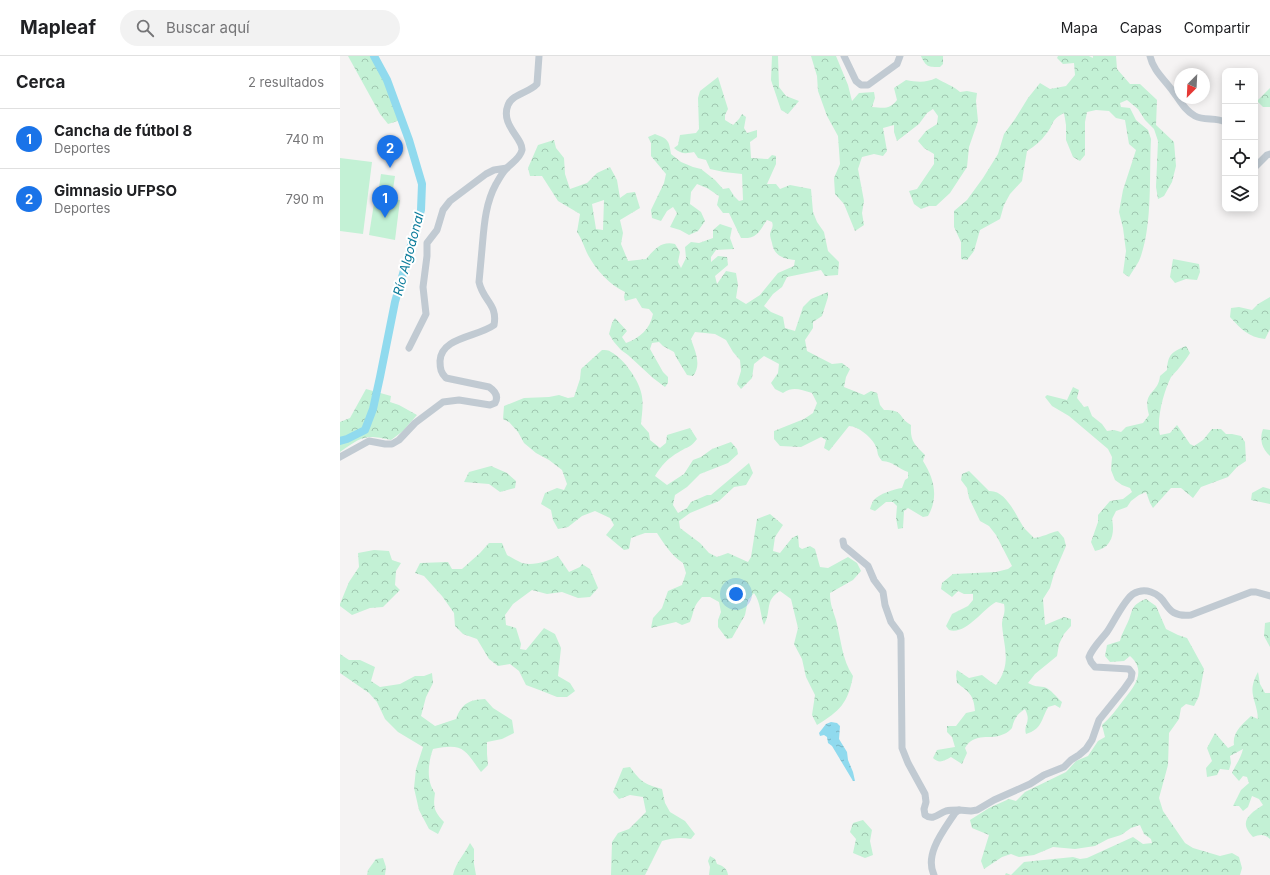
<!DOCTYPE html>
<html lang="es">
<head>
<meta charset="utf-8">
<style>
	:root { --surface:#fff; --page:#f2f2f2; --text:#202124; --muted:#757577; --line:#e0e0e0; --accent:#1a73e8 }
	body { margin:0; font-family:Inter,sans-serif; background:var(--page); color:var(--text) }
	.controls { position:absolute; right:12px; top:12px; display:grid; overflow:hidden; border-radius:8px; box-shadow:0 2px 10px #0003 }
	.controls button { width:36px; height:36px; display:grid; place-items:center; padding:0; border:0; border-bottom:1px solid var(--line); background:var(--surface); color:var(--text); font:20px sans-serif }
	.compass { position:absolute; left:834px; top:12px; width:36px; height:36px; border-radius:50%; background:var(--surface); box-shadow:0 2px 10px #0003; rotate:204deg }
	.you { position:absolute; left:396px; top:538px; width:14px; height:14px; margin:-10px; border:3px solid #fff; border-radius:50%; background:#1a73e8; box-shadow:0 0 0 6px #1a73e833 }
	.badge { display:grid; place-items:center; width:26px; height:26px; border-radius:50%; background:var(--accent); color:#fff; font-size:13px; font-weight:700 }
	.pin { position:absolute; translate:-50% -33px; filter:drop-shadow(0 1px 2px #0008) }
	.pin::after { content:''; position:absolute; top:21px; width:14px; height:12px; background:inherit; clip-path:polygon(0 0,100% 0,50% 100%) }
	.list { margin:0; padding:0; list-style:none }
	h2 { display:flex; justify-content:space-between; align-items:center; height:52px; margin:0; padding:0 16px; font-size:17px }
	h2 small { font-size:13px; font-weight:400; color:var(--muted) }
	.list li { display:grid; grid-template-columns:26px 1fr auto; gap:12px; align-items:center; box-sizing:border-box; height:60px; padding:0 16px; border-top:1px solid var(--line) }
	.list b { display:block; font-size:15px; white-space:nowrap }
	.list p { margin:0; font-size:13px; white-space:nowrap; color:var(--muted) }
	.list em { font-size:13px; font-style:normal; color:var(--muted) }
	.icon { flex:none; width:22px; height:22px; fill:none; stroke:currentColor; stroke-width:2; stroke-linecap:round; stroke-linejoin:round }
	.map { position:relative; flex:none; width:930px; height:819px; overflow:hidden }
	header { display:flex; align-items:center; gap:24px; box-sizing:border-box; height:56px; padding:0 20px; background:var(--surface); border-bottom:1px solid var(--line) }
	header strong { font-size:19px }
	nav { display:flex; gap:22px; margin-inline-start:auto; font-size:14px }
	.search { width:280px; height:36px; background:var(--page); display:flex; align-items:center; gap:10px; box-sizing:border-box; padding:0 14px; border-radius:22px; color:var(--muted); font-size:15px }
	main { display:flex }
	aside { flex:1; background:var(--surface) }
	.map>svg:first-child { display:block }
	.forest { fill:url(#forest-crowns); fill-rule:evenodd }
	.park { fill:#c3f1d5 }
	.water { fill:url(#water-ripples) }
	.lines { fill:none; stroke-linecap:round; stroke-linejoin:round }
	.river { stroke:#90daee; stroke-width:8 }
	.minor { stroke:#c1cad2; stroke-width:7 }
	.labels { text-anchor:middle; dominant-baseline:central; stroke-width:4; stroke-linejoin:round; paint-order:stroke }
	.water-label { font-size:13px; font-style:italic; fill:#0c7c9b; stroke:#fff }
</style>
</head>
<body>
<header>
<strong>Mapleaf</strong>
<div class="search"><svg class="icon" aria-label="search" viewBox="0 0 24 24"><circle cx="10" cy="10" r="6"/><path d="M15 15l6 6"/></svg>Buscar aquí</div>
<nav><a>Mapa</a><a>Capas</a><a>Compartir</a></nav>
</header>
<main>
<aside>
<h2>Cerca<small>2 resultados</small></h2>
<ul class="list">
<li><span class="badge">1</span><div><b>Cancha de fútbol 8</b><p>Deportes</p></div><em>740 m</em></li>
<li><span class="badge">2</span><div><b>Gimnasio UFPSO</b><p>Deportes</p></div><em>790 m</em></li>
</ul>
</aside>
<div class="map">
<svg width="930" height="819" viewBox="0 0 930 819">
	<defs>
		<pattern id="forest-crowns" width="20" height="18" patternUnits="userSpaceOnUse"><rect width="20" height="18" fill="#c3f1d5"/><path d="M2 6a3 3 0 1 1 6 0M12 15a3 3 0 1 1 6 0" fill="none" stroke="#a0c6b0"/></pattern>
		<pattern id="water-ripples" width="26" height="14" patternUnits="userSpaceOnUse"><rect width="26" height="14" fill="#90daee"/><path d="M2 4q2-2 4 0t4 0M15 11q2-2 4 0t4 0" fill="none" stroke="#78b4c4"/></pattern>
	</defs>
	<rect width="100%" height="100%" fill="#f5f3f3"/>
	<g class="forest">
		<path d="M8,0H33L46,25L61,64L48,68L40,58Z"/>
		<path d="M432,0H438L439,31L446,40L459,45L448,58L441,54L431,24Z"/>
		<path d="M471,0H496L508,29L512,45L519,37L534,36L535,42L532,51C544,52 549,54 557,44L554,32L566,24C577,26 586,27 596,22C604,27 614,30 620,36L627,35L637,37L636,45L638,65L629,91L627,111L610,137L596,150H589L581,153L574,148L569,135L577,133L594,108V98L584,92L578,85L586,75L597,68L598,60L593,53L587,57L579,68L557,85L554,76V69L543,72L547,95L543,100L534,98L522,101L518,113L524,145L522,157L524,169L515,175L504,148L495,138L494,122L500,108L498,80L487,60L478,35L477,20Z"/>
		<path d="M581,0H603V8L600,11C588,11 586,11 581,0Z"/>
		<path d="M718,0H749L753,2V0H776L777,13L790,28H800L817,44L816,69L834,86L836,110L832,126L824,140L818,143L816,131L818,85L814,73L805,64L798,53L787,44L780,47L781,51L790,52L796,64L808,74L811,83C809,118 813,172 799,205C796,210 792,216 789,221L783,217L786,195L783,172L779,156L783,134L796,94L789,88L785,64L776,62L769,55L756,54L747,56L745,66V99L740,105L733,101L726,84V69L724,57C709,65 715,68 706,78C701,85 695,90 687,95L682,125L670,138L664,149L660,163L640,174L634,195L627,204L621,203V186L614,171V155L627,144L643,122L658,98L664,78L675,63L688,42L700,27L710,33L726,30L735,19L734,7L723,8L717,2Z"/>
		<path d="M378,21L388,53L385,59V64L393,69L399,63L402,58L406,61L404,72L407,77L417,74V81L410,86L411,102L428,103L432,99L436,100V108L427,128H436L440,133L450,129L471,133L473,156L477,166L484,176L488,195L499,206L498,219L485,220L481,214L447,221L442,231L433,238L424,250L431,256L443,261L445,272L455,275L463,251L471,243L488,236V241L482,260L473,266V272L465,284L467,295L492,308L502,307L510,313L506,321L504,331L524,339L531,335L537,337L540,349L544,354C565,354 557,361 571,369C570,385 574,388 585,399L583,405C594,422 599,441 588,460L583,461L568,452L564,455L563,472L558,473L556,462L557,450L553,446H546L535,455L530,453C531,450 532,446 534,444C539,438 554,433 562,432L565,424L568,422V416C557,412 554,406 542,405C536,397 539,399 536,391C533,382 518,370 509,370L489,395L484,392L486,384L481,381L461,391L440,390L434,383V375L464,363L473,357L477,347L472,337C460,334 454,330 443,337L435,333L431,327L438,317L439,308L424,300L414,308L412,322L401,333L397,328L401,315L400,304L393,296L386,284L375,278L355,276L351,283C355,295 362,309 353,320L347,319L336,301L334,296L323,290L319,286L312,287L310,293L323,316L328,321V327L325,331L313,322L288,299L281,294L274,286L269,278L272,267L275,262L287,275L282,281L286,287C300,282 310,273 313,258L309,253L302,252L296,242L285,245L284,241L285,236C270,229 256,214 248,199C244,191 242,183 237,176L240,158L218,145L202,120H190L188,112L198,89L214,84L216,92L224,102L225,118L230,133L247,127L257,117L270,111L277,124L280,142L287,137L295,136L300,152L280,164L283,177L281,188L288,205L306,203C315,193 321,185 335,188L340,196L338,206L341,212L346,202L345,191L351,186L359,187L373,182V174L380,168L392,172L390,182L394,193L376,194L371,201V206L378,200L387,201L388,209L375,220L377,228L386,215L396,217L398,229L396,242L406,248L420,239L438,217L454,210L455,204C444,203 434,200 432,187C431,184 430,180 430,178C431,173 434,171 432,166L427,164C419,175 418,183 401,182L389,157H383L377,149L379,140L367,132L357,128L351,136L350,148L361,156L365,165L358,175L349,179L340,174L330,171L337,157L333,151L327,155L321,165L312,162L311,154L324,127L326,118L311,100V87L308,81L315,78C328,83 329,84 331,98L341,106L353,111L361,113L375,124L383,133L389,132L394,140L399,145L403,144L402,118L384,116L370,113L366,104L358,102L354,96C345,98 341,98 334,92L338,89L340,79L356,77L359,73L358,42L360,35ZM264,144L263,174L256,173L252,148Z"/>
		<path d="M930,32V51H923L917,45Z"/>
		<path d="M833,203L859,208L860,216L857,224L846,223L835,227L830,221Z"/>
		<path d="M930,241V273L925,283C908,281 901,273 890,261L891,252L899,251L912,254L918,248Z"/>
		<path d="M846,290L850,297C847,302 843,307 839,312C837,315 833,318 831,321C824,335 816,363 820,379L830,377L837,369L850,388L854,390L863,384L872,373H881L886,378H892L901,380L905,386L906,405L897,411L888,421L861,431L853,442L841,432H831L813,452L810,447L806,436L799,439L791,445L787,451L776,455L772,463C775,477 772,492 755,495L751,486L758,466V459L770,445L783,443L792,436L790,432L782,429L775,424L771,414L772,401L768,393L729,360L712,350L705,341L707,339L727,344L733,331L739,334L737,342L744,351L748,350L752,360L762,368L767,375L774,374L781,376L786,371L803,367L809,359C802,334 818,339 820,320L827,314C828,298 832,296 846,290Z"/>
		<path d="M262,294C265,294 269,294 271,296C283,302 298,323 301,336C304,347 302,357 301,368L309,377L310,384L320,392L326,387L327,379L350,372L357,383C349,393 348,390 339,396C328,402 321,410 315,420L327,429L344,418L353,404L361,401L372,393L391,386L397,393L398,398L388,407L360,418L347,431L335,439L333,449L338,457L347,452L351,446L367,439H371L409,407L413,417L406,429L394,431L379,445L350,457L339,465L340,472L360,487L369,497L377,501L388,497L408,506L411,501L417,463L430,458L443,469L435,481L433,495L440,497L452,482L458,479L459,491L462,493L470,490L475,493L480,511L488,512L508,501L517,507L521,515L513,524L490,537C490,549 493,554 496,564C501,583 502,604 513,620C508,647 500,655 477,669L472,659L475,639L466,621L462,603L454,588L458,572L451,543L440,535C424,545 432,554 424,569C420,558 421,547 414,537L408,544L405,559L392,582L387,583L378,571V564L381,556L379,546L370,541H362C352,552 355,554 350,566L342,569L336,566L311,572L313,562L322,552L328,535L342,529L346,517L343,507C331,499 325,489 317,477H305L291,482L289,493L284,494L266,479L274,469L270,462L255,455L242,460L228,471L218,473L213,464L211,454L201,448L205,437L217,432L224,434L227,428L222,414L209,404L196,397L184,387L178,376L169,366L163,363L164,350L184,342L209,341L219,339L228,342L234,341L240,323L241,313Z"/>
		<path d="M26,333L51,340L50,346L59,349L77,359L63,375L51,384C24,378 22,381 0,396V366L10,362Z"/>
		<path d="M923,373L930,374V400C922,393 919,383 923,373Z"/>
		<path d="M151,410L167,417L176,425L175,432L160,436L149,428L124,426L129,416Z"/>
		<path d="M629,415L649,435C667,434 676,461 685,473C688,476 691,479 694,482C703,481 709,477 718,475L724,482L726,490L714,518L710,532L703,543L705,569L724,561L731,563V570L724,578L719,588L717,600L695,618L688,627C696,631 696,630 704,631C711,633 716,641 722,646L720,652L715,649L708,651C701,664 702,673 686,678C683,668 692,667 685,653C677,658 674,663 672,672C670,674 667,677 664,678C650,685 635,675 625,692L627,697L622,708L611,701C604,705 599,708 593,702L597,694L615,691L612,681L607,676V670H616L626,657L635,655C634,639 629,636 617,627L616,619L617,614L629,622L642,619L651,626L656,629C672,608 664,592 662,569C662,561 666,558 664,548L656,546C642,554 626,579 609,574L606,570L612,558L628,550L633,544V538H624L618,535L612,541L601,533L602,527L613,518L656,516L668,513L672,510L656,479L649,470L640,465L629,442L627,432L621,424L622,418Z"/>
		<path d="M923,431L930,433V448L911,444L912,437Z"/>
		<path d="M149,487H162L167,499C172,502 177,505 182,507C194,510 208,505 218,500L229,516L240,511L242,508L250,513L258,532L250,541L238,542L222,536L207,538L192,534L173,548L165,559L166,569L176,572L181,588L180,593L186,594L204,572L215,578L221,592L218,620L230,627L235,635L227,641H217L202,635L186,629L179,615L170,608L158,610L149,603L137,583L123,578L115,570L114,557L102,540L84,520L75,517L80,507L108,506L112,513H122L140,497Z"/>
		<path d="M34,494L49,495L52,504L61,507L56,515L55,529L60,534L43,551L30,552L12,559L0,550V548L9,526L19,511L18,497Z"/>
		<path d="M806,543L816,550L826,573L838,579L847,582L864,613L859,640L854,650L846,648L841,652L839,663L829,677L828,709L819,742L823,755L845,787L853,792L880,800L892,797L899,801L902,812L900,819H665L666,817L671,819L684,806L733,801L740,803L747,802L793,781L803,788L812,787L811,783L804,778L800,769L791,772L781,779L768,783L755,790L735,793L713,791L694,799L679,801L671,798L662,801L644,813L641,805L649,779L632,772L630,764L649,752L669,743L676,745L685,736L726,716L736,705L748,700L758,685L765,681L762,669C770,662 776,654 782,646C793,632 808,616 790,600L784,605L770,606L765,600L767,589L780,585C781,579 784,575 786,570C794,556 788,550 806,543Z"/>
		<path d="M930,566V591L924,580L925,567Z"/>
		<path d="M0,598L9,604H20L35,611L31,625L40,631L60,628L75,620H84L92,617L93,627L86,641L81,660L95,670L116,663C122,647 129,644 145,643L153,652L172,664L174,677L162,683L147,686V698L148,709L141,716C124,693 124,687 93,693C88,707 86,725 95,737C93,752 94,755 104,766L98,778L89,773L79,754L74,732L76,713L83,691L58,676L45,663L37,646L29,637L0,617Z"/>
		<path d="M918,616L920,628L925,637H930V783C925,778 920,778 913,781C898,766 909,758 923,749L919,743L912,740L908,751L903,755L899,750H893L901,734L909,727L907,721L903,720L899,725L892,717C896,708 901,702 903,693L890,700L891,707L889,714L880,713L877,719L867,721L866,712L872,705L867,692L875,677L888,692L894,689C892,676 903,668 911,660L918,663C917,643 906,638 918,616Z"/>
		<path d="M290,711C301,726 304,728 322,733L325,747L330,756L345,765L355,778L351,783C341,781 332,782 322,785L305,819H271L272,786L278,777L289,773L306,756L303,741L290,739L279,743L273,736L283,712Z"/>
		<path d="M523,764L532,774L530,785L533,799L525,802L513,797L516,783L510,776L513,767Z"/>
		<path d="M130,787L134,793V808L136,819H113C116,806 124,799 130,787Z"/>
		<path d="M370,800L375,803L377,808C383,810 387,812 388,819H369L370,811L368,805Z"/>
		<path d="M43,802L46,811L45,819H27L28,814L36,803Z"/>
	</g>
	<g class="park">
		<path d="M0,102L32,106L23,178L0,175Z"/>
		<path d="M41,118L55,120L52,140L38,139Z"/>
		<path d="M35,141L60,144L55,184L29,179Z"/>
	</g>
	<path class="water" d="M491,666L497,667L500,670L499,683L507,696L508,704L513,716L515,725H513L492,690L488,687L487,681L484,679L480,680L479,677L486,668Z"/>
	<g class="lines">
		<path class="river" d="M0,385L7,383L25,374L33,353L40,321L55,246L81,154L82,128L69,84L47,24L34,0"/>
		<g class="minor">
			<path d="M504,0L516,25L521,29H528L557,8L560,0"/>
			<path d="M810,0C813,14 824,23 832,34C839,43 844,54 855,60C864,65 876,61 885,66"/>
			<path d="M915,111L927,99L930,98"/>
			<path d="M69,292L86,258L83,231L87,200V187L97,174L103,154L110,145L146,118L154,114L167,112"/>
			<path d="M0,401L29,385L45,388H52L59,384L75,367L103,346L119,344L150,349L155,347C159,340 155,335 149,331L106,322C101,317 100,313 100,305C101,281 138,281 154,269C158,248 143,245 139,226C140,215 141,204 142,193C144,171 145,148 156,128C159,123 162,117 166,113C171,107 180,103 182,94C183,82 160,69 168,49C172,38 189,37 197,28L199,0"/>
			<path d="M503,485L504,490L528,510L534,524L543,536L545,549L551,566L560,578L561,583L562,692L568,707L585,738L586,746L584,753L585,759C593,765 598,758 606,755C610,754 615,754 619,754"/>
			<path d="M594,819C584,798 604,774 615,757L619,754L631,755L637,754L654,744L690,728L704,719L724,711L731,704L739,699L746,693L752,684L759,664L784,633L791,623L792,617L789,613L755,611L751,606L749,601C753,591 760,585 767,576C774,566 784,544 793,538C798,535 805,534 811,536C830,542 823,562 851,559L911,536H916L930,540"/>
		</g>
	</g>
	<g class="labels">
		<g class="water-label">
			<text transform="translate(68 198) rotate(-75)">Río Algodonal</text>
		</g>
	</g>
</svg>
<div class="controls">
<button>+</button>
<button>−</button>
<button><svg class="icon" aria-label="locate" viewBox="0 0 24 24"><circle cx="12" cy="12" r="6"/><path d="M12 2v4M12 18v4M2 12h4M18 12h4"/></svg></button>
<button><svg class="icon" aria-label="layers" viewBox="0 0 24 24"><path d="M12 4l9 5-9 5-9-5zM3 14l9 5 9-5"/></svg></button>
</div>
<svg class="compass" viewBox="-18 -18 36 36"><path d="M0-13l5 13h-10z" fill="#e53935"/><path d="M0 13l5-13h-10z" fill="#757577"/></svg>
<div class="you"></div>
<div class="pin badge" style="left:45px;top:162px">1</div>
<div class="pin badge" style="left:50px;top:112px">2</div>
</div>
</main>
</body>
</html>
